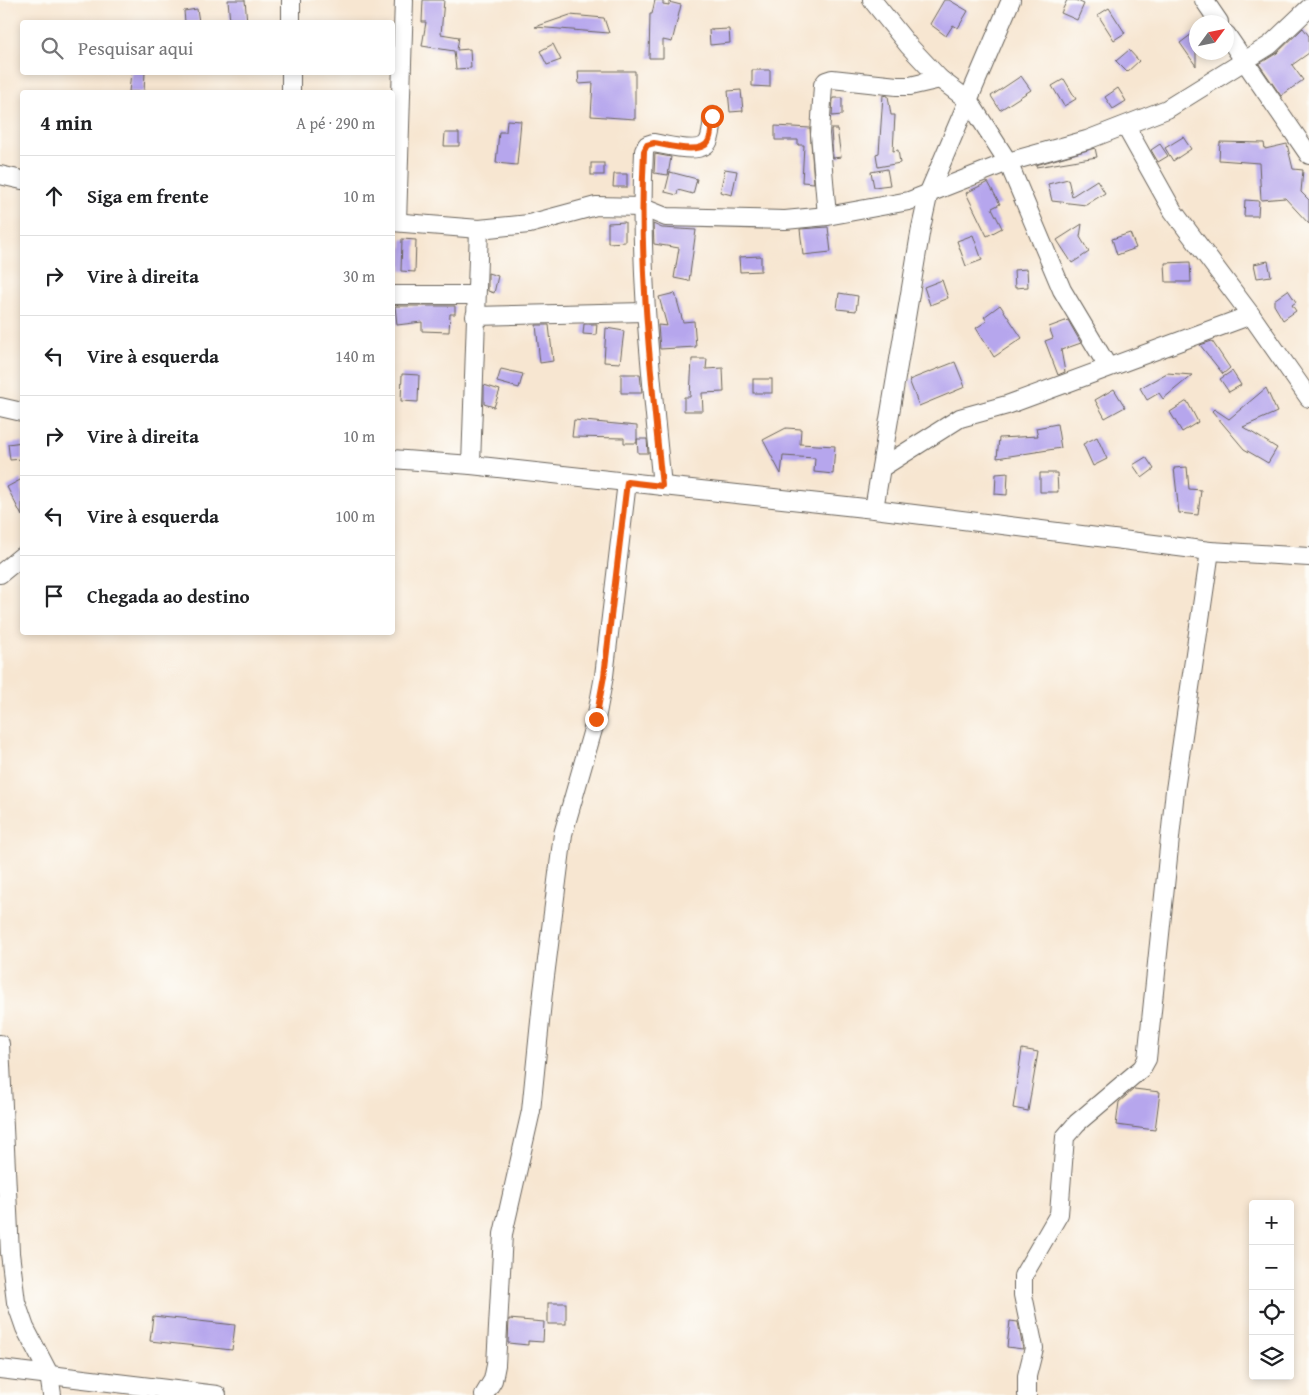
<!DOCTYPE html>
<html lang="pt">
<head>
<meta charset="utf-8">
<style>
	:root { --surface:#fff; --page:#f6f6f6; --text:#202124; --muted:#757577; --line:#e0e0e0 }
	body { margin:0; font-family:"Gentium Book Plus",serif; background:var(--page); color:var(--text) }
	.controls { position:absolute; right:15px; bottom:15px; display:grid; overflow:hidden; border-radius:5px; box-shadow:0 2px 8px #0003 }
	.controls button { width:45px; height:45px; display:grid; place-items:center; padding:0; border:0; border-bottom:1px solid var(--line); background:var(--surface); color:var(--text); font:25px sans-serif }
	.compass { position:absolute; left:1189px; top:15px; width:45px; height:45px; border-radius:50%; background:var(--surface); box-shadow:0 2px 8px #0003; rotate:57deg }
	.stop { position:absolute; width:15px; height:15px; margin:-11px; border:4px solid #ea580c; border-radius:50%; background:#fff }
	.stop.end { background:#ea580c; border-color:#fff; box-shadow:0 1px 5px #0008 }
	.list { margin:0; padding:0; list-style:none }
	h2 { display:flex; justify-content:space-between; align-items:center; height:65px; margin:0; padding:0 20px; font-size:21px }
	h2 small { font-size:16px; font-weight:400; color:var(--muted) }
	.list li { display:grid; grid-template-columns:32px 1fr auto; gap:15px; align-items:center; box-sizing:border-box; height:80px; padding:0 20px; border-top:1px solid var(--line) }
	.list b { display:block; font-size:19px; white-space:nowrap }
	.list em { font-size:16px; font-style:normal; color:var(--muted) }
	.icon { flex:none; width:28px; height:28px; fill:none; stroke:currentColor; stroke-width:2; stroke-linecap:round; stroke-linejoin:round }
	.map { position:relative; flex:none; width:1309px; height:1395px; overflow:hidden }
	.search { position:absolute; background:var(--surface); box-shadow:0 2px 8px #0003; left:20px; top:20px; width:375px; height:55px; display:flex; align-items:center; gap:12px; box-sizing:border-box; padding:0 18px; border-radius:5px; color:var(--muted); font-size:19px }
	.panel { position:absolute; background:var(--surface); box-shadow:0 2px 8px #0003; left:20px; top:90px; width:375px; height:545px; border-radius:5px }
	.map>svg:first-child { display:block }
	.building { fill:#b6a6ed }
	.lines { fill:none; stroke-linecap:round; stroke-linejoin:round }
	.minor-casing { stroke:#69635b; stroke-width:20 }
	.minor { stroke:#fff; stroke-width:18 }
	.route { stroke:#ea580c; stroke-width:6 }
</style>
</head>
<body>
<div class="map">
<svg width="1309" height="1395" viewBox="0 0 1309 1395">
	<rect width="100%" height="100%" fill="#fdfcf7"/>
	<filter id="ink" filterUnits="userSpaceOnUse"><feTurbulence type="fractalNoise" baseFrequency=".02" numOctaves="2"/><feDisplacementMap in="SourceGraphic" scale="10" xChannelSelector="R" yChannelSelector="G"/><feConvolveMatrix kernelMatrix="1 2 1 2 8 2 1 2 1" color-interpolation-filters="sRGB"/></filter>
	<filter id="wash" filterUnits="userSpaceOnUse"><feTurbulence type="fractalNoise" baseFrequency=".0096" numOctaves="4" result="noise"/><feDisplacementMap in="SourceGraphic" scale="20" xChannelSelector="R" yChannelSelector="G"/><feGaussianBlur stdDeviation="1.12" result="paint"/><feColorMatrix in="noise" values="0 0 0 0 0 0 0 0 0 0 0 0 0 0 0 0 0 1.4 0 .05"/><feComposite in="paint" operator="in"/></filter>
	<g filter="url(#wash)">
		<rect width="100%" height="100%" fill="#f7e6d1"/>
		<g id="blocks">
			<g class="building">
				<path d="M228,0H245L247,22H230Z"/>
				<path d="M423,0H444L441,34L459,37L457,50L470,49L471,68L456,69L454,51L422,46L426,22H422Z"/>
				<path d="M655,0H663V4L669,5V2L681,5L672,42L663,40V58H649L650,14H652Z"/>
				<path d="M944,0H949L968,11L958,28L953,25L946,36L930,24Z"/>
				<path d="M1067,0H1075L1084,4L1077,20L1061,13Z"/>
				<path d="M1109,8L1125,33L1114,40L1098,15Z"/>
				<path d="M197,9L199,22H185L184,11Z"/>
				<path d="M570,15L604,18L609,33L535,27Z"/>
				<path d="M1303,28L1309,36V53L1292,65L1303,80L1281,96L1259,64L1277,53Z"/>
				<path d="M729,29L730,43L710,45L709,30Z"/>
				<path d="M1196,31V66L1180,43Z"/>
				<path d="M553,44L561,60L547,65L540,51Z"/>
				<path d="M1129,50L1139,61L1127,72L1116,61Z"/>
				<path d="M752,70H770V87L752,86Z"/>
				<path d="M578,71H635V119L591,116L593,83L579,84Z"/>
				<path d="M131,72H145L144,92H129Z"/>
				<path d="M1021,76L1031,90L1000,110L991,96Z"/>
				<path d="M1064,79L1076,99L1064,106L1052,86Z"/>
				<path d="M1118,88L1126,101L1113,109L1105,97Z"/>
				<path d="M741,90L743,111L730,112L728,91Z"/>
				<path d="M883,95L888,96L891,115H895L893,151L898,150L900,163L878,167L876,154L879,153Z"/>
				<path d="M833,98H842V115L832,116Z"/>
				<path d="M507,120L521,121L517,165L496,163L499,132H506Z"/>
				<path d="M775,126L810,128L814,183L802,182L804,145H798V140H775Z"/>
				<path d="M831,129H837L841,157L833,158Z"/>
				<path d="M445,133H459V146H444Z"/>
				<path d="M1183,137L1191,149L1173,161L1165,148Z"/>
				<path d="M1220,142L1264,143L1265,149L1287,144L1293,169L1303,170L1301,192L1309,200V224L1285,198L1261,200L1259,163L1219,160Z"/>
				<path d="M1160,144L1168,156L1158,162L1151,150Z"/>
				<path d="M1095,148L1097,157L1036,167V165Z"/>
				<path d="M655,154L671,157L668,175L654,173Z"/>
				<rect x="591" y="163" width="13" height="12"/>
				<path d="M725,169L737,171L732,195L720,192Z"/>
				<path d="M887,169L890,185L874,187L871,172Z"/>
				<path d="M670,172L697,179L693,194L678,190L677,195L665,192Z"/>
				<path d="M614,174H627V187H613Z"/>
				<path d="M1068,179L1072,196L1097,180L1105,193L1086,205L1052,201L1048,184Z"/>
				<path d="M988,182L1000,204L992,208L1002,228L987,236L966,193Z"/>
				<path d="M1245,200L1259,201L1258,216H1244Z"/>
				<path d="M625,222V242L608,243V223Z"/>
				<path d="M653,224L662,228L696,230L689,281L674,278L679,248L654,244Z"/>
				<path d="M1082,224L1080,237L1089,252L1072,263L1057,240Z"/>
				<path d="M828,227L831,252L803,255L800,229Z"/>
				<path d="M1130,233L1136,248L1117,255L1112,239Z"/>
				<path d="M973,235L982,260L966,266L957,241Z"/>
				<path d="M402,239L416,240L415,272L401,271Z"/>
				<path d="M761,256V271L740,272L739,257Z"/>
				<path d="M1268,261L1271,276L1257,278L1254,264Z"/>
				<path d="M1190,262L1191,282H1166L1165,263Z"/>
				<path d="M1027,269L1028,287L1015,288L1014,270Z"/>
				<path d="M488,273L498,276L494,293L488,291Z"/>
				<path d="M942,280L948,298L930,305L924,287Z"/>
				<path d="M1288,290L1296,302L1292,305L1296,311L1283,320L1274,305V300Z"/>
				<path d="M675,293L683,322L694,321L696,347L660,349L658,325L667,326L659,297Z"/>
				<path d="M839,293L858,296L856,311L837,309Z"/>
				<path d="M1000,305L1022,338L994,357L976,328L987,321L984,317Z"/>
				<path d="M395,306H455V314H450L449,332L422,331V322L397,325Z"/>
				<path d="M1068,320L1081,343L1061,350L1065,372L1058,375L1045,341L1053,338L1049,327Z"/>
				<path d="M584,324H597L596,335L583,334Z"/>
				<path d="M536,325H549L553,361L540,363Z"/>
				<path d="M606,328L624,331L620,363L604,362Z"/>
				<path d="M1212,341L1230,368L1223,374L1200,345Z"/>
				<path d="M692,359H707L706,369L723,368L724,392L702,393L703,411H684V397H690Z"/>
				<path d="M955,362L965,387L919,406L909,380Z"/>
				<path d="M501,369L523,374L519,388L497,382Z"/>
				<path d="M1232,371L1241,385L1229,392L1220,379Z"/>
				<path d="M1167,373L1192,375L1163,399L1159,393L1147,400L1140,388Z"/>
				<path d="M402,374L419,375L418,402L401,401Z"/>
				<path d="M621,374H640L642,393H621Z"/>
				<rect x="753" y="379" width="19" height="14"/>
				<path d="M484,385L500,390L494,407L484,404Z"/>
				<path d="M1266,388L1277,412L1243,427L1277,448L1268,463L1244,449L1212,411L1214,409L1229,419Z"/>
				<path d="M1114,389L1125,407L1105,418L1095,400Z"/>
				<path d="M1187,401L1198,422L1182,432L1170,412Z"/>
				<path d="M574,420L637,426V443H624V438L572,437Z"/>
				<path d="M1057,424L1061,448L997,458L999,438L1038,436L1036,428Z"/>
				<path d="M786,428L801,429L800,444L835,446L833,474L814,472L815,458L783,456L781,474L763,440Z"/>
				<path d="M1097,437L1107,459L1093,466L1083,444Z"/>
				<path d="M637,439H647L648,453H638Z"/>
				<path d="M22,442V459L10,460L8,444Z"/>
				<path d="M1146,457L1154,469L1142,478L1133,465Z"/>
				<path d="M1187,467L1189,489L1201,490L1198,515L1179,513L1174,468Z"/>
				<path d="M1008,473L1007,495L995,494L996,474Z"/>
				<path d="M1040,473H1057L1058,492H1040Z"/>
				<path d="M22,479V516L7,487Z"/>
				<path d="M1022,1049L1038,1052L1028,1111L1013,1108Z"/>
				<path d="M1134,1089L1160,1092L1155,1130L1116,1125L1119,1102Z"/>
				<rect x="548" y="1303" width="18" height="21"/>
				<path d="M153,1316L235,1325L232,1350L150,1341Z"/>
				<path d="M509,1319L544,1322L543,1342L528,1341V1345L508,1343Z"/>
				<path d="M1010,1321L1018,1322L1023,1349L1007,1347Z"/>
			</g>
		</g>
	</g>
	<g filter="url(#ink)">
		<use href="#blocks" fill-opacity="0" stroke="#69635b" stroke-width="1"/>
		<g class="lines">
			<defs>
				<g id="minor">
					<path d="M291,0V22"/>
					<path d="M872,0L909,46L940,79L969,101L1008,162L1062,290L1108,367"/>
					<path d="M1204,0L1219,22"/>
					<path d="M1226,34L1309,155"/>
					<path d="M291,72V92"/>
					<path d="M1126,127L1173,211L1251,315L1309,398"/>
					<path d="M0,175L22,180"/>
					<path d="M827,216L820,134L823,85L826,81L832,79L897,86H910L940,79"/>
					<path d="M392,222L479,229L529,224L596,206L641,207L666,217L785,220L827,216L909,201L1008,162L1087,140L1167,109L1270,45L1309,8"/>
					<path d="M397,222L404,0"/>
					<path d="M392,295H476"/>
					<path d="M475,316L645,312"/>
					<path d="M0,407L22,412"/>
					<path d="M392,459L471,465L874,509L1210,551L1309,557"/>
					<path d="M471,465L479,229"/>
					<path d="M881,468L960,418L1007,405L1251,315"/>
					<path d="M662,486C651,374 638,264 644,151L647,145L653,143C667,145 703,156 709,140C712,133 712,123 713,116"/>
					<path d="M874,509L921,228L929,192L1011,0"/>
					<path d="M0,574L22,556"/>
					<path d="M0,1044L10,1253L16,1302L25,1328L49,1374L52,1395"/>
					<path d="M0,1369L217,1395"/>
					<path d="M484,1395L493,1380L496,1365L503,1234L531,1111L543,992L563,834L596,719L604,676L627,482"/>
					<path d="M1027,1395V1376L1034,1348L1023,1295V1276L1059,1214L1065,1137L1077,1123L1142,1068L1147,1059L1175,790L1210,551"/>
				</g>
			</defs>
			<use href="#minor" class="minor-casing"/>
			<use href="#minor" class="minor"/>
		</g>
	</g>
	<g class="lines" filter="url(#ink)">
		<path class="route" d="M596,719L604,676L627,482L662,486C651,374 638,264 644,151L647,145L654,143C667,145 703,156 709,140C712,133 712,123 712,116"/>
	</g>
</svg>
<div class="controls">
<button>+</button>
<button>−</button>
<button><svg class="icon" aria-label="locate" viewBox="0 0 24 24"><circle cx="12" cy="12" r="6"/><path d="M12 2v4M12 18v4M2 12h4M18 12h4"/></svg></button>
<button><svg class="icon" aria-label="layers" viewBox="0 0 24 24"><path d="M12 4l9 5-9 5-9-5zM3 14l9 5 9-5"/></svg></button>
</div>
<svg class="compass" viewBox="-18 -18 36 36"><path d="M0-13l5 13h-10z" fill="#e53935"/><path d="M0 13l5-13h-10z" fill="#757577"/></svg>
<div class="stop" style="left:712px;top:116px"></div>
<div class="stop end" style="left:596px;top:719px"></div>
<div class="search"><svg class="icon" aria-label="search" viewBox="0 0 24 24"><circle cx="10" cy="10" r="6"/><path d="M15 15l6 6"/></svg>Pesquisar aqui</div>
<section class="panel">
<h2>4 min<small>A pé · 290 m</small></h2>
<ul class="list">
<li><svg class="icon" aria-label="ahead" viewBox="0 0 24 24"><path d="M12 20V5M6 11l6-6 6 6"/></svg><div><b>Siga em frente</b></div><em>10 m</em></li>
<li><svg class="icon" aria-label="right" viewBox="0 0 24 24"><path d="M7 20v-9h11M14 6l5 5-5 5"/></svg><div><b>Vire à direita</b></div><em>30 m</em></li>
<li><svg class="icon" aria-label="left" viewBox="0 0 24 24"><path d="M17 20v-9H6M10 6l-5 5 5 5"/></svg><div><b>Vire à esquerda</b></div><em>140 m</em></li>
<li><svg class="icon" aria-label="right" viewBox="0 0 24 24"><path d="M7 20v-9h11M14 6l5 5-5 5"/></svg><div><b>Vire à direita</b></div><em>10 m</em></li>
<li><svg class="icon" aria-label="left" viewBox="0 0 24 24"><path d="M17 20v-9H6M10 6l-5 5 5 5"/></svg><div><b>Vire à esquerda</b></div><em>100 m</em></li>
<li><svg class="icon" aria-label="arrive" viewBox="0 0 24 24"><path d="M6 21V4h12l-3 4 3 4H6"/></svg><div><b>Chegada ao destino</b></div></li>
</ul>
</section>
</div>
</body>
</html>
